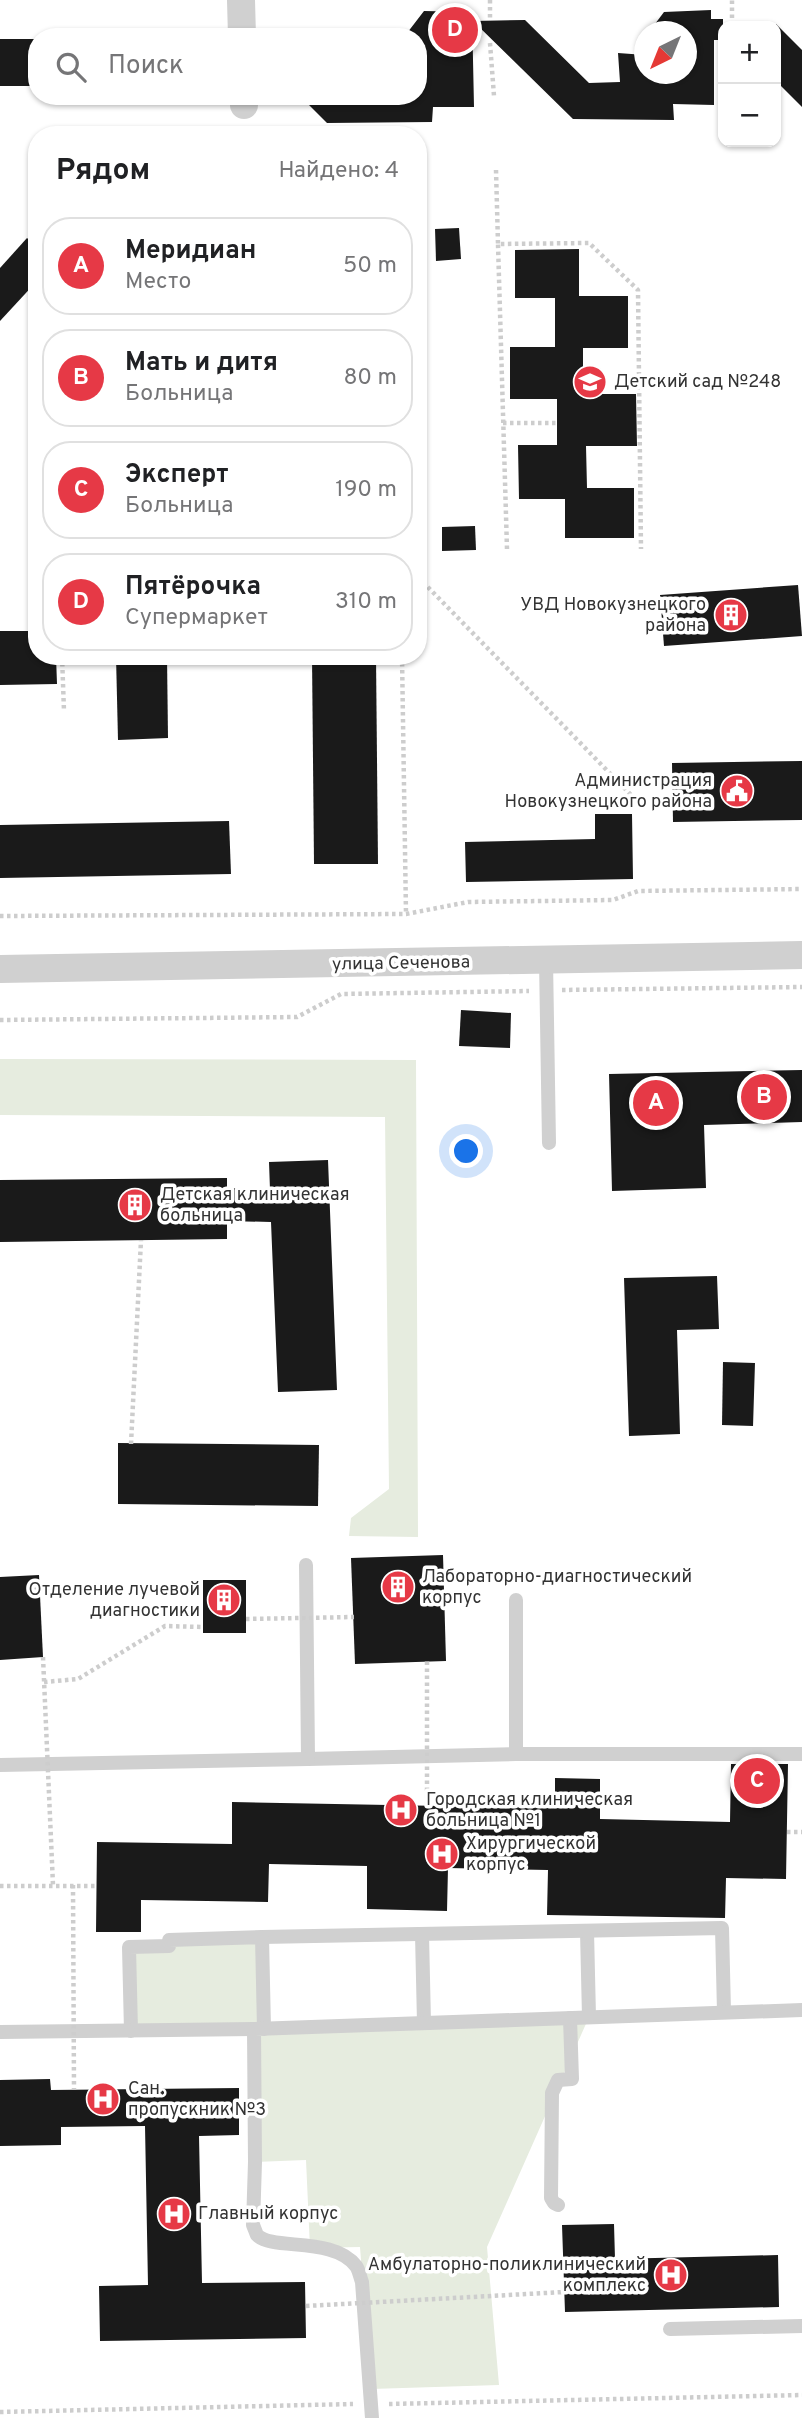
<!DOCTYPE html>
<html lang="ru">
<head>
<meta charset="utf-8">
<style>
	:root { --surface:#fff; --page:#f2f2f2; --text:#202124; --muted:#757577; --line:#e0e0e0; --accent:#e63946 }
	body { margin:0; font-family:Overpass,sans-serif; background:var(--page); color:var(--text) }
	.controls { position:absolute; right:21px; top:21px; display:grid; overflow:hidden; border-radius:14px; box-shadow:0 2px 5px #0004 }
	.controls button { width:63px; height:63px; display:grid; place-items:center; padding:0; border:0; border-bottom:2px solid var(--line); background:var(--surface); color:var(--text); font:35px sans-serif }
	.compass { position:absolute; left:634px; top:21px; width:63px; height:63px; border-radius:50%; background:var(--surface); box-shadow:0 2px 5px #0004; rotate:223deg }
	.you { position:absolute; left:467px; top:1152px; width:24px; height:24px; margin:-18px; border:5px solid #fff; border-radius:50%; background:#1a73e8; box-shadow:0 0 0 10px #1a73e833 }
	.badge { display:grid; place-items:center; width:46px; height:46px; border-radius:50%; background:var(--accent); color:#fff; font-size:23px; font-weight:700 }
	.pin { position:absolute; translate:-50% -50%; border:4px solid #fff; box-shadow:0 2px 7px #0006 }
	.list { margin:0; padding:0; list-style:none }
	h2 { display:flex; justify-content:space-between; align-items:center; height:91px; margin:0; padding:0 28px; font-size:30px }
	h2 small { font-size:23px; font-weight:400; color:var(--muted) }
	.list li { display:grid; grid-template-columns:46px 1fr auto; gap:21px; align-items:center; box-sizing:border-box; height:98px; margin:0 14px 14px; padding:0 14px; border:2px solid var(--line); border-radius:28px }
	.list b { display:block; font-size:26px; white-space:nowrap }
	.list p { margin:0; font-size:23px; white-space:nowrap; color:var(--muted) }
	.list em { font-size:23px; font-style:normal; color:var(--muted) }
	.icon { flex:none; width:38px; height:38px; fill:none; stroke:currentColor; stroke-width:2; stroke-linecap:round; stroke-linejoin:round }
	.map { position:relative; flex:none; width:802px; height:2418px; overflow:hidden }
	.search { position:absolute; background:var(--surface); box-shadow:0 2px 5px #0004; left:28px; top:28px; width:399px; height:77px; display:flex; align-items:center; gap:18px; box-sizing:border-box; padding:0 24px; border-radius:28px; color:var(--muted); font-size:26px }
	.panel { position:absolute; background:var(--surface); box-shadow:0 2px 5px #0004; left:28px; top:126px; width:399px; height:539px; border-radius:28px }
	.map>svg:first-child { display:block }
	.green { fill:#e6ecdf }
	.building { fill:#1a1a1a }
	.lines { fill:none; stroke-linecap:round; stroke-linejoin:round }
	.path { stroke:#cdcdcd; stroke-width:4.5; stroke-dasharray:3.5 3.5; stroke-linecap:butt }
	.service { stroke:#d0d0d0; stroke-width:14 }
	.minor { stroke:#d0d0d0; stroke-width:28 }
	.path-bridge { stroke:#cdcdcd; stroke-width:4.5; stroke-dasharray:3.5 3.5; stroke-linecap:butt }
	.labels { text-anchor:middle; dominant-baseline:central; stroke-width:7; stroke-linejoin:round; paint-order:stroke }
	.poi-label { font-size:18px; fill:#333; stroke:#fff; text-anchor:start }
	.street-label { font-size:18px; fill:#333; stroke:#fff }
</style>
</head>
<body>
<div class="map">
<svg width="802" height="2418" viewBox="0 0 802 2418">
	<rect width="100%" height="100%" fill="#fff"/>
	<g class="green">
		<path d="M0,1059L416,1060L418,1537L349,1536L351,1518L389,1489L385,1117L0,1115Z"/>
		<path d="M262,1937L264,2028L589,2017L487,2247L499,2385L371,2389L360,2247L310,2248L306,2160L255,2162L254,2029L131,2031L129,1947Z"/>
	</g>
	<g class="building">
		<path d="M711,10V19H723V40H714V105L673,104L674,120L573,119L473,21L525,20L589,83L620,82L618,53L645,55V74H687V32H649L664,12Z"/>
		<path d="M424,11L472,12L474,107H433L432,122L327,123L300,96H418V37H404Z"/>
		<path d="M776,24L802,50V107L776,81Z"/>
		<rect x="0" y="39" width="37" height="47"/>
		<path d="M459,228L461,259L436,261L435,229Z"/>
		<path d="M27,238L37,247V281L0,321V268Z"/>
		<path d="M579,249V296H628V348H583V394H636L637,446H586L587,488H634V538H565V499H519L518,445H557V399H510V347H555V298H515V250Z"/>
		<path d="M475,526L476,550L442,551V527Z"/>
		<path d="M798,585L802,636L664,646L660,595Z"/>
		<path d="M0,631H37V656H56L57,684L0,685Z"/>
		<path d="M116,656H167L168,738L118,740Z"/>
		<path d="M312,656H376L378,864H314Z"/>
		<path d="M802,761V820L673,822L672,763Z"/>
		<path d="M595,814H632L633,879L466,882L465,842L595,839Z"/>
		<path d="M229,821L231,874L0,878V825Z"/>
		<path d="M461,1010L511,1013L510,1048L459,1046Z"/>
		<path d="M802,1070V1122L704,1125L706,1188L612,1191L609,1074Z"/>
		<path d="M328,1160L337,1390L278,1392L271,1222L227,1221V1239L0,1242V1180L227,1178V1188L270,1190L269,1162Z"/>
		<path d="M717,1276L719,1329L677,1330L680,1434L629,1436L624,1278Z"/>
		<path d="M723,1362L755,1363L753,1426L722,1425Z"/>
		<path d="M118,1443L319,1445L318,1506L118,1504Z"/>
		<path d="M443,1555L446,1661L355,1664L351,1558Z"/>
		<path d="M39,1575L43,1657L0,1660V1577Z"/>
		<rect x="203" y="1580" width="43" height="53"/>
		<path d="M731,1764H788L786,1879L726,1878L725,1918L547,1915L548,1870L448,1868L447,1911L367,1909V1866L269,1864L268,1902L141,1900V1932H96L97,1842L232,1844V1802L555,1808V1778L600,1779V1819L730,1822Z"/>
		<path d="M50,2079L51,2090L239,2088V2135L199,2136L202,2283L305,2282L306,2338L100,2341L99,2286L148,2285L145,2126L61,2127V2145L0,2146V2080Z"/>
		<path d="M614,2224L615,2259L778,2255L779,2307L565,2312L562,2225Z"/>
	</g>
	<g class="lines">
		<g class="path">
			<path d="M490,0V20"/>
			<path d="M732,18V0"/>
			<path d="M490,43L494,96"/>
			<path d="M496,170L498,244"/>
			<path d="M503,423H557"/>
			<path d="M507,549L498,244L589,243L638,290L641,549"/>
			<path d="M418,577L635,799"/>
			<path d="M62,656L64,711"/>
			<path d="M402,656L406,914"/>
			<path d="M0,916L406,914L468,902L613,900L638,891L802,889"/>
			<path d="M562,990L802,987"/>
			<path d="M0,1020L297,1017L341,994L529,991"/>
			<path d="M131,1444L141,1240"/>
			<path d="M44,1682L78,1679L165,1626L203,1627"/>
			<path d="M787,1832H802"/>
			<path d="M0,1886H97"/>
			<path d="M389,2404L802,2395"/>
			<path d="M0,2412L353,2404"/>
		</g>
		<g class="service">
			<path d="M546,960L549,1143"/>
			<path d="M306,1565L308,1759L516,1754H802"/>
			<path d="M516,1600V1754"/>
			<path d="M0,1765L308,1759"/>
			<path d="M587,1931L589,2017"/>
			<path d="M422,1934L424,2023"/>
			<path d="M262,1937L722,1928L724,2012"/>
			<path d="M131,2031L129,1947L169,1946V1940L262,1937L264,2029"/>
			<path d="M0,2032L254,2029"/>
			<path d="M558,2205L554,2203L551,2198L552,2093L558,2080L572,2079L570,2018"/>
			<path d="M670,2329L802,2326"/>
			<path d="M372,2418L362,2282C360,2277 359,2270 356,2266C334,2236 272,2251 257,2235C256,2233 254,2227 253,2225L255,2162L254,2029L802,2010"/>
		</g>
		<g class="minor">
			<path d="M241,0L242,37"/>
			<path d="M244,96V105"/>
			<path d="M0,969L802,955"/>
		</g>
		<g class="path-bridge">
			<path d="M246,1619L354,1617"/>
			<path d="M43,1657L53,1885"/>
			<path d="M427,1805V1661"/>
			<path d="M73,1885L74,2090"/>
			<path d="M306,2306L564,2292"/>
		</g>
	</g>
	<defs>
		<symbol id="school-disc" viewBox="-11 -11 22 22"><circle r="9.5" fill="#e63946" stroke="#fff"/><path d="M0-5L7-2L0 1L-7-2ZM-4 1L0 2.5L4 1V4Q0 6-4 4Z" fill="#fff"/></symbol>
		<symbol id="building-disc" viewBox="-11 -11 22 22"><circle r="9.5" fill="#e63946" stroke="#fff"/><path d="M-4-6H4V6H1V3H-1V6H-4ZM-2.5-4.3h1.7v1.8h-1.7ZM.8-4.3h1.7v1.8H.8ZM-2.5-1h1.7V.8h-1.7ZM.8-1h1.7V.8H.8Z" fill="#fff"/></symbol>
		<symbol id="civic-disc" viewBox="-11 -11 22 22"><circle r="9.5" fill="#e63946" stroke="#fff"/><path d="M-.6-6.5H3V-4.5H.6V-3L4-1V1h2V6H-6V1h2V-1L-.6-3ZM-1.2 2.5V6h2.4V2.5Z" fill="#fff"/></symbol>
		<symbol id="hospital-disc" viewBox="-11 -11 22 22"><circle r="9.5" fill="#e63946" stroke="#fff"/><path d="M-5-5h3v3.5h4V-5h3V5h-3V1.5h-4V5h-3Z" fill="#fff"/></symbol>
	</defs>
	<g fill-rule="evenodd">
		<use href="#school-disc" x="571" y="363" width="38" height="38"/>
		<use href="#building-disc" x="712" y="596" width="38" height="38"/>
		<use href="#civic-disc" x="718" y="772" width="38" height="38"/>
		<use href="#building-disc" x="116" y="1186" width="38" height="38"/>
		<use href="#building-disc" x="379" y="1568" width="38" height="38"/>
		<use href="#building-disc" x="205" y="1581" width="38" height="38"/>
		<use href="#hospital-disc" x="382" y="1791" width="38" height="38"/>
		<use href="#hospital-disc" x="423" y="1835" width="38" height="38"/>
		<use href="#hospital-disc" x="84" y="2080" width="38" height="38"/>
		<use href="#hospital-disc" x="155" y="2195" width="38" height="38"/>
		<use href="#hospital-disc" x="652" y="2256" width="38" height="38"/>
	</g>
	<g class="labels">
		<g class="poi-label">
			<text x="614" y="382">Детский сад №248</text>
			<text x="706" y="605" text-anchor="end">УВД Новокузнецкого<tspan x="706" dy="21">района</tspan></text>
			<text x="712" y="781" text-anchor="end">Администрация<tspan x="712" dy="21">Новокузнецкого района</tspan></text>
			<text x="160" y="1195">Детская клиническая<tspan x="160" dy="21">больница</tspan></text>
			<text x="422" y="1577">Лабораторно-диагностический<tspan x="422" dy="21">корпус</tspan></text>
			<text x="200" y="1590" text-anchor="end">Отделение лучевой<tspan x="200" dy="21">диагностики</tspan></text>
			<text x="426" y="1800">Городская клиническая<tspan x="426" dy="21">больница №1</tspan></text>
			<text x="466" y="1844">Хирургической<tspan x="466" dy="21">корпус</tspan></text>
			<text x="128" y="2089">Сан.<tspan x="128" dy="21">пропускник №3</tspan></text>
			<text x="198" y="2214">Главный корпус</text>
			<text x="646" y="2265" text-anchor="end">Амбулаторно-поликлинический<tspan x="646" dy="21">комплекс</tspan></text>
		</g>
		<g class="street-label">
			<text transform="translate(401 964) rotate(-1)">улица Сеченова</text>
		</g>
	</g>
</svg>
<div class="controls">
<button>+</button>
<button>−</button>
</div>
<svg class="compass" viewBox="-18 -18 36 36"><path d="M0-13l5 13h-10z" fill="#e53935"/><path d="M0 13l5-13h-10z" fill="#757577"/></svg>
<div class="you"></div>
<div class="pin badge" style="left:656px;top:1103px">A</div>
<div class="pin badge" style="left:764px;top:1097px">B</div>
<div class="pin badge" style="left:757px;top:1781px">C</div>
<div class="pin badge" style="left:455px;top:30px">D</div>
<div class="search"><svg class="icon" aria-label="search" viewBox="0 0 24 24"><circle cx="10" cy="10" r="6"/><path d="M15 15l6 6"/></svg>Поиск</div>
<section class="panel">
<h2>Рядом<small>Найдено: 4</small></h2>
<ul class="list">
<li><span class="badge">A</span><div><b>Меридиан</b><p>Место</p></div><em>50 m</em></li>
<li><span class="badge">B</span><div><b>Мать и дитя</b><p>Больница</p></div><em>80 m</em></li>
<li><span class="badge">C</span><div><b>Эксперт</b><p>Больница</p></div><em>190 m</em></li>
<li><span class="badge">D</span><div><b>Пятёрочка</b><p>Супермаркет</p></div><em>310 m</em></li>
</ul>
</section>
</div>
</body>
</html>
